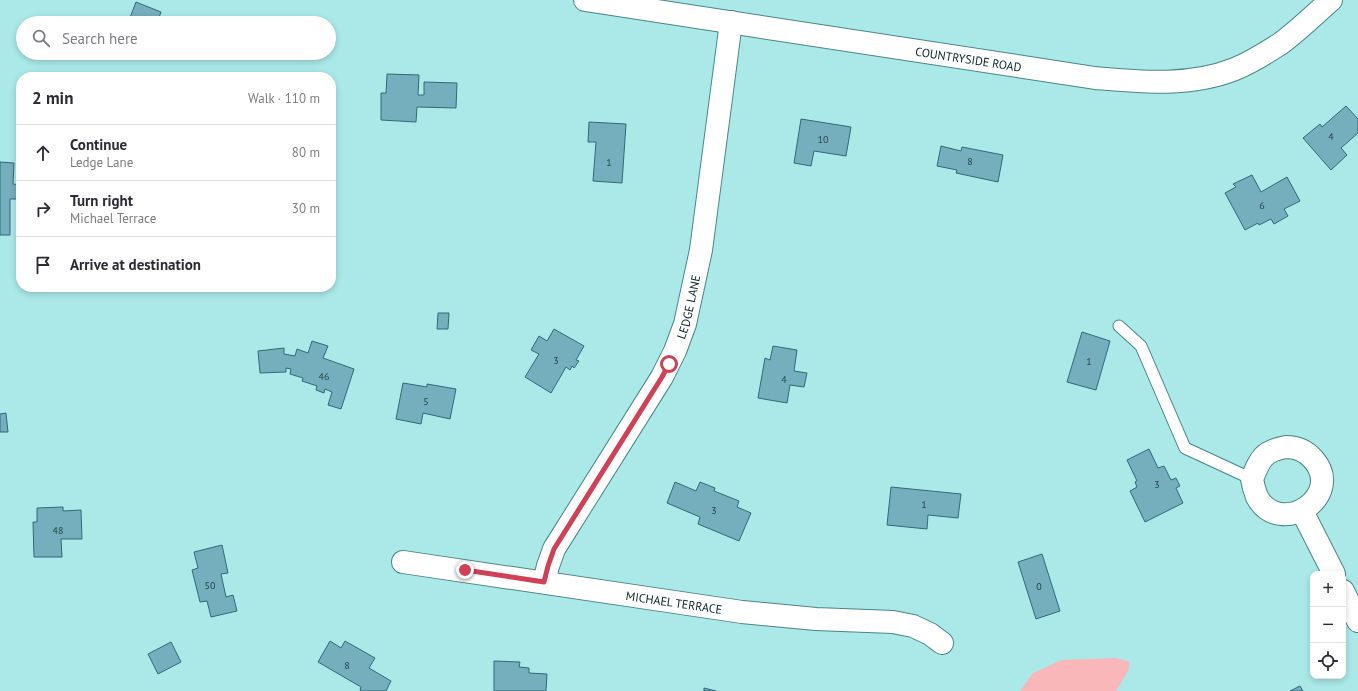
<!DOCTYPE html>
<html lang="en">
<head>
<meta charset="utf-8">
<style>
	:root { --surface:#fff; --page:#f7f7f7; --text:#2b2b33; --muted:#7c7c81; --line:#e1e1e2 }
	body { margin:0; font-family:"PT Sans",sans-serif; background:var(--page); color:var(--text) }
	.controls { position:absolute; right:12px; bottom:12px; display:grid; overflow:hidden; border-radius:8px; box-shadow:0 2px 6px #0003 }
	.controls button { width:36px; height:36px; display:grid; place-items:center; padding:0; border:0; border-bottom:1px solid var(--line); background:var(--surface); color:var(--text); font:20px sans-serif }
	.stop { position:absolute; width:12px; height:12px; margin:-9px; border:3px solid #d14057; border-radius:50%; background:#fff }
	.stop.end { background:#d14057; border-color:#fff; box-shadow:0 1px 4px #0008 }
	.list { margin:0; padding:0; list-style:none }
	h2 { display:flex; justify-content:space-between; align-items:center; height:52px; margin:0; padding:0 16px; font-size:17px }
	h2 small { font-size:13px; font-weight:400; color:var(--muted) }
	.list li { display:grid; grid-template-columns:26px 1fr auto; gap:12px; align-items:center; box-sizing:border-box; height:56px; padding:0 16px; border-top:1px solid var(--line) }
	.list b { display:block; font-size:15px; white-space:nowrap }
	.list p { margin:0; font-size:13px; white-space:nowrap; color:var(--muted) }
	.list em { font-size:13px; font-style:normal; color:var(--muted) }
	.icon { flex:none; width:22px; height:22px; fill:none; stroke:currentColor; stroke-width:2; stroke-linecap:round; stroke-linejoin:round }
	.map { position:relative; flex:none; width:1358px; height:691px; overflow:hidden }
	.search { position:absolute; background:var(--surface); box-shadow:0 2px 6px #0003; left:16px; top:16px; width:320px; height:44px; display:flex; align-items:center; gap:10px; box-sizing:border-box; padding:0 14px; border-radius:22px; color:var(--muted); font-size:15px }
	.panel { position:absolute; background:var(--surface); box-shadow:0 2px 6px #0003; left:16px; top:72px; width:320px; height:220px; border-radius:16px }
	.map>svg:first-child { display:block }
	.green { fill:#f9b7ba }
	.building { fill:#75aebd; stroke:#316977 }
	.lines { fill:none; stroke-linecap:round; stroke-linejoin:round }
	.service-casing { stroke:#498585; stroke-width:13 }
	.minor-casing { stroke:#498585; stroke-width:24 }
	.service { stroke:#fff; stroke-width:11 }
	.minor { stroke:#fff; stroke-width:22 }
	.route { stroke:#d14057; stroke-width:5 }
	.labels { text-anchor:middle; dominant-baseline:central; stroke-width:3; stroke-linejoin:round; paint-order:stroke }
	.number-label { font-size:10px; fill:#25464a }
	.street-label { font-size:12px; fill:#0a2424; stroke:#aae9e8 }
</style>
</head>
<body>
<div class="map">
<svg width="1358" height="691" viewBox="0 0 1358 691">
	<rect width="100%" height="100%" fill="#aae9e8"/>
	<path class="green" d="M1116,658L1130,662L1128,671L1116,691H1020L1033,673L1062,660Z"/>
	<g class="building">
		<path d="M136,2L161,12L157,23H128Z"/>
		<path d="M387,74L419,75L418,95H424V82L457,83L456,108L417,107L416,122L381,120V93H386Z"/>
		<path d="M1346,106L1358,119V133L1341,148L1347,155L1331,170L1303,138L1320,124L1322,127Z"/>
		<path d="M801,119L851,127L846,156L814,151L811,166L794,163Z"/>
		<path d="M589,122L626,124L622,183L593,181L596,142H588Z"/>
		<path d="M941,146L961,151L962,147L1003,155L998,182L956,173L957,170L937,166Z"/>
		<path d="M0,162L14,163L13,184L21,185V199H10V235H0Z"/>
		<path d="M1252,175L1261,192L1287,177L1300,201L1284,209L1288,216L1274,224L1271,219L1259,225L1258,223L1245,230L1225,193L1236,187L1233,184Z"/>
		<path d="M438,313H449L448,329H437Z"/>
		<path d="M554,329L584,346L576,360L579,361L574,368L572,366L570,370L566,367L551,393L525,377L539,354L531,350L539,336L547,341Z"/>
		<path d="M1082,332L1110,341L1096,390L1067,382Z"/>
		<path d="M312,341L328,346L323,358L354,369L341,409L328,405L332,392L325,389L324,393L316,390L317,386L302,381L303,378L290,374L291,369L286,368V372L260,373L258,351L284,348V354L295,356L297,349L308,353Z"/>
		<path d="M773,346L797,350L794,371L807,373L804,387L790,385L787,403L758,398L765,358L770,360Z"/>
		<path d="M403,383L427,387V384L456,389L450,419L423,413L421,424L396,419Z"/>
		<path d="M6,413L8,432H0V414Z"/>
		<path d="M1149,449L1158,468L1164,466L1171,480L1176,478L1180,486L1176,488L1183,503L1145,522L1130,491L1137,487L1135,482L1137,481L1127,460Z"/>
		<path d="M675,482L696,491L700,482L715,488L714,491L739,501L737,507L751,513L739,541L698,524L700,517L667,503Z"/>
		<path d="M891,487L961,494L958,518L928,515L927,529L887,525Z"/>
		<path d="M63,507V511L81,510L82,539H61L62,557H34L33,522H37V508Z"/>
		<path d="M222,545L228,573L221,574L226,597L233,595L237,611L211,617L207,601L200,602L192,570L198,568L194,552Z"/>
		<path d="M1042,554L1060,611L1036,619L1018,562Z"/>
		<path d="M330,641L341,648L345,641L375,658L369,668L391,681L386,691H362L360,690L361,687L318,662Z"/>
		<path d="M171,642L181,662L158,674L148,654Z"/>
		<path d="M494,661L520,662L519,667L529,668V673L547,674L546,691H494Z"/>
		<path d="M1300,686L1303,691H1290Z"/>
		<path d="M704,688L716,691H704Z"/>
	</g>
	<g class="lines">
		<defs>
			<path id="service" d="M1119,326L1141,346L1185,448L1252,479"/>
			<g id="minor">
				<path id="s1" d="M585,0L1095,78C1141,82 1190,87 1235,69C1250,63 1266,53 1280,44C1298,31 1314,15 1331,0"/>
				<path d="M1286,447C1296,447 1306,451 1313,459C1346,496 1280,539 1257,497C1255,492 1253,485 1252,479C1260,459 1263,451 1286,447Z"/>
				<path d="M1302,511L1334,574"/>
				<path id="s2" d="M403,562L742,612L816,619L893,622L913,626L930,634L942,643"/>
				<path id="s3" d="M544,582L548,566L554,549L662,377L675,351L685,324L701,250L731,22"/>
				<path d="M1343,591L1358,621"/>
			</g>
		</defs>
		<use href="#service" class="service-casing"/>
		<use href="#minor" class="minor-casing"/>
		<use href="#service" class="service"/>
		<use href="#minor" class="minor"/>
	</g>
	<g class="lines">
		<path class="route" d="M465,570L544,582L548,566L554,549L662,377L669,364"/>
	</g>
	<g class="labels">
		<g class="number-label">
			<text x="1331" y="136">4</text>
			<text x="823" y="139">10</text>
			<text x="970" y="161">8</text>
			<text x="609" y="162">1</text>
			<text x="1262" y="205">6</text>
			<text x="556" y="360">3</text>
			<text x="1089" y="361">1</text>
			<text x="324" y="376">46</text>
			<text x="784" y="379">4</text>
			<text x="426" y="401">5</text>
			<text x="1157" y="484">3</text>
			<text x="924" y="504">1</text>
			<text x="714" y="510">3</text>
			<text x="58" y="530">48</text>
			<text x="210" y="585">50</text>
			<text x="1039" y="586">0</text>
			<text x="347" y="665">8</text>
		</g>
		<g class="street-label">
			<text stroke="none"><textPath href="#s1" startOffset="388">COUNTRYSIDE ROAD</textPath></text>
			<text stroke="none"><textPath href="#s3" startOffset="313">LEDGE LANE</textPath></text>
			<text stroke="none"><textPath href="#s2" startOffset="274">MICHAEL TERRACE</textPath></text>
		</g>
	</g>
</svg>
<div class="controls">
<button>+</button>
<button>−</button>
<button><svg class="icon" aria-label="locate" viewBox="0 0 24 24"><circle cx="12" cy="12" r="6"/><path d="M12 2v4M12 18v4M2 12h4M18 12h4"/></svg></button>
</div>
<div class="stop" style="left:669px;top:364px"></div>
<div class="stop end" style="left:465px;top:570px"></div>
<div class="search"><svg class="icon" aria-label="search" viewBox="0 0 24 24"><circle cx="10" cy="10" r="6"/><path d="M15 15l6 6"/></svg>Search here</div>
<section class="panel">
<h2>2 min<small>Walk · 110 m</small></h2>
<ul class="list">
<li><svg class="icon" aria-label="ahead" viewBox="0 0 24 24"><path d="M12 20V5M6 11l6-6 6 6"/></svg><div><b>Continue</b><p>Ledge Lane</p></div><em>80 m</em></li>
<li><svg class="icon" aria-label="right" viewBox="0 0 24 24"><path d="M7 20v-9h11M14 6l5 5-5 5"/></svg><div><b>Turn right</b><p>Michael Terrace</p></div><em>30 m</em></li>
<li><svg class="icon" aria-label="arrive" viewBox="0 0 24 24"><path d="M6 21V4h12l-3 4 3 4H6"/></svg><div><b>Arrive at destination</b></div></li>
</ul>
</section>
</div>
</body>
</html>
